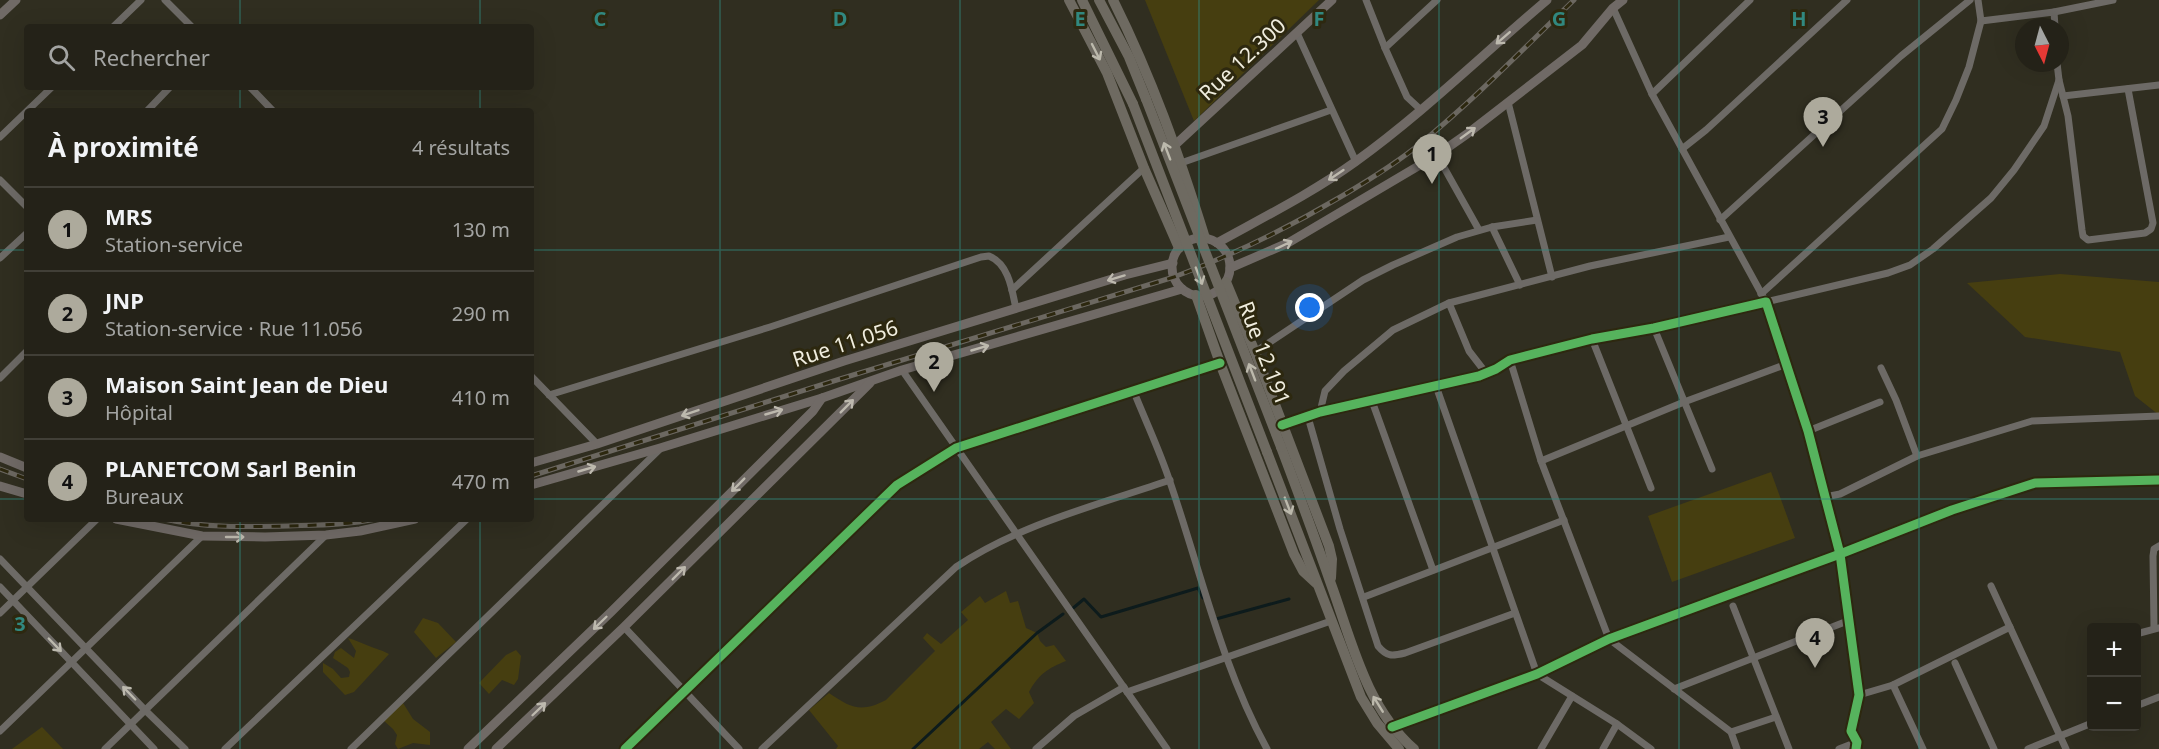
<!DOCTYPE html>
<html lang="fr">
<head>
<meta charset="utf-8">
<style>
	:root { --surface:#242218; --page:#302f25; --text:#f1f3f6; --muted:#a3a4a2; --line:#413f37; --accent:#adaa9c }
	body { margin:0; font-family:"Noto Sans",sans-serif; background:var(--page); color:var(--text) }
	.controls { position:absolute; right:18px; bottom:18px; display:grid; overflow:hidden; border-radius:6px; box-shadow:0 6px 24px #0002 }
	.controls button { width:54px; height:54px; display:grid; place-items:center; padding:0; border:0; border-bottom:2px solid var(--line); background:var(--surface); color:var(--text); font:30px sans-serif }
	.compass { position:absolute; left:2015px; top:18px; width:54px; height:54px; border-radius:50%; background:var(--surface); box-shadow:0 6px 24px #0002; rotate:174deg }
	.you { position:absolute; left:1310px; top:308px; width:21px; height:21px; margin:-15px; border:4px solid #fff; border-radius:50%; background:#1a73e8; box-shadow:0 0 0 9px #1a73e833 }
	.badge { display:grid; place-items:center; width:39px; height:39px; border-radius:50%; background:var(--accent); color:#111; font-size:20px; font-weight:700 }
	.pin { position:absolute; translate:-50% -50px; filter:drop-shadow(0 2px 3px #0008) }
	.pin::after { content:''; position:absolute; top:32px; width:21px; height:18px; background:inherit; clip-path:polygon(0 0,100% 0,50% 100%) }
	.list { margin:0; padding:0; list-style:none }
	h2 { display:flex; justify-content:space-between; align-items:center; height:78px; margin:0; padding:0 24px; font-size:26px }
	h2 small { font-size:20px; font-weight:400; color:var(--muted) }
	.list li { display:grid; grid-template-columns:39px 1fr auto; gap:18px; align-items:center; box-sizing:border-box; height:84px; padding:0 24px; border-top:2px solid var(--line) }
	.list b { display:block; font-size:22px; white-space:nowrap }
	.list p { margin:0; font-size:20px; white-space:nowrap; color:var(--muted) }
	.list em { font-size:20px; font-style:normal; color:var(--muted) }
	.icon { flex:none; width:33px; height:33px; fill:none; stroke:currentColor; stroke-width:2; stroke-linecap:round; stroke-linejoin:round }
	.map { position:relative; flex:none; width:2159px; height:749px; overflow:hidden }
	.search { position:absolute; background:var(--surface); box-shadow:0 6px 24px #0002; left:24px; top:24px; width:510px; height:66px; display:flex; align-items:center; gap:15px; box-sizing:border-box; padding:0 21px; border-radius:6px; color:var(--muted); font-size:22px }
	.panel { position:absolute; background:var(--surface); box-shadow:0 6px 24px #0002; left:24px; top:108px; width:510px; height:414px; border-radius:6px }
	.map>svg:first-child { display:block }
	.green { fill:#463e10 }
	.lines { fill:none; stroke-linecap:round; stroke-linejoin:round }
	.stream { stroke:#0d1b1c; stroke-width:3 }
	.street { stroke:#6d6a66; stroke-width:7 }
	.secondary { stroke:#706a66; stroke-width:9 }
	.primary { stroke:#6e6a61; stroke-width:10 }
	.rail-casing { stroke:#6c6861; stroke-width:5 }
	.rail { stroke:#2d280f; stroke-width:3; stroke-dasharray:9; stroke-linecap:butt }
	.primary-bridge { stroke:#6e6a61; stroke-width:10 }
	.cycleway-casing { stroke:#2d280f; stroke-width:13 }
	.cycleway { stroke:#56b35d; stroke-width:9 }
	.oneway { stroke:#bdb9ae }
	.oneway2 { stroke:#bcb9ac }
	.oneway3 { stroke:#bcb9ae }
	.grid { fill:none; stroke:#31887f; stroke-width:1.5; stroke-opacity:0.55 }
	.labels { text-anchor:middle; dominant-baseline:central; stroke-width:6; stroke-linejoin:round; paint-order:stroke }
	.street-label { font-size:21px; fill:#f0edde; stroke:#2d280f }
	.grid-label { font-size:20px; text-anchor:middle; font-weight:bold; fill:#31887f; stroke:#2d280f; stroke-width:6; stroke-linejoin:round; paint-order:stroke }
</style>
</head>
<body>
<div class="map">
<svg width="2159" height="749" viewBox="0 0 2159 749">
	<rect width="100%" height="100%" fill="#302e20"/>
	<g class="green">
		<path d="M1145,0H1319L1194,121Z"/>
		<path d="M2060,274L2159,282V415L2135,396L2120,352L2025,337L1967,283Z"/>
		<path d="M1771,472L1795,538L1672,582L1648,516Z"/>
		<path d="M1006,591L1010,603L1018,601L1026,628L1037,633L1040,641L1046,647L1054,645L1066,661C1048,668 1038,675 1029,692L1034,703L1019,719L1006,709L991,722L1011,749H995L988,742L979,749H836L838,746L809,710L829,693C851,708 861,713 886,700L935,651L923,638L927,633L941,644L968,620L961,612L980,596L985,603Z"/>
		<path d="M423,618L438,623L456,642L436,658L414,632Z"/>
		<path d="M348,638C356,640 361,643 369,646C376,649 382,650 389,654L354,692L345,695L323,672V663L333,669L341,678L349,677L350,672L348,668L333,658L335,652L341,648L354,658L356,651Z"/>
		<path d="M516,650L521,656L518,679L514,685L502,680L489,694L479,683L506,655Z"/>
		<path d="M403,703L413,719L430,732V745L413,743L398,749L395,744L397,735L393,729L383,720Z"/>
		<path d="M42,727L63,749H12Z"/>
	</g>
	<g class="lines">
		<g class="stream">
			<path d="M1072,609L1084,599L1101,617L1198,588L1203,598"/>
			<path d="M1216,619L1289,599"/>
			<path d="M913,749L1037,633L1063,614"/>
		</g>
		<g class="street">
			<path d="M165,0L192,27"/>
			<path d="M1366,0L1385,48L1407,97L1421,110"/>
			<path d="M1613,8L1652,94L1766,302L1888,273L1910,265L1933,249L1991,198L2014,170L2044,126L2059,80"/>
			<path d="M2054,12L2055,27"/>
			<path d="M1981,21L2054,12L2113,0"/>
			<path d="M113,27L141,0"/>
			<path d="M1297,33L1356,162"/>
			<path d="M1385,48L1437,0"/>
			<path d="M2057,63L2059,80L2068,116L2082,230L2083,236L2088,240L2145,233L2151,229L2153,223L2128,89"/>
			<path d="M250,87L273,111"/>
			<path d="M1652,94L1750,0"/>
			<path d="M2063,96L2159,85"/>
			<path d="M1508,102L1552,277"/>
			<path d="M147,111L170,87"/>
			<path d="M0,137L52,87"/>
			<path d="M1682,149L1706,130L1847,0"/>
			<path d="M1437,155L1479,230"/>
			<path d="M1181,163L1331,110"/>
			<path d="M0,180L27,207"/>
			<path d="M1720,220L1901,56L1970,0"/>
			<path d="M1492,227L1520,285"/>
			<path d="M0,258L27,233"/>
			<path d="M1012,290L1144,168"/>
			<path d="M1761,294L1942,129L1956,100L1969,67L1981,21L1978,0"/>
			<path d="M1449,303L1469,351L1486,373"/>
			<path d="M1654,328L1712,469"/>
			<path d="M1592,339L1651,488"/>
			<path d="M1255,352L1363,280L1393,265L1457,237L1492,227L1537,220"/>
			<path d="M1510,360L1541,461L1609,639L1731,732L1737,749"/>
			<path d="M1881,368L1896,400L1917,456"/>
			<path d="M902,370L1167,749"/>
			<path d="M531,376L597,444"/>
			<path d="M0,378L27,351"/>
			<path d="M1436,386L1537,674L1617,724L1651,749"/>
			<path d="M1134,392C1146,422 1160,451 1170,482C1201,572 1221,665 1267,749"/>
			<path d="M549,395L770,327L981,257L989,256C1009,264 1012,290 1016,309"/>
			<path d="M1372,401L1433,570"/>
			<path d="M1320,412L1325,391L1344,371L1393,330L1449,303L1590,266L1729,237"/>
			<path d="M1308,417L1340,529L1378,646C1387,657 1392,656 1405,653L1515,613"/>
			<path d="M1282,425L1320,412L1479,376L1496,369L1510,360L1592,339L1654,328L1766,302L1808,431L1840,554L1859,695L1851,731L1857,742L1856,749"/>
			<path d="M1808,431L1880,402"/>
			<path d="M1541,461L1684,402L1787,364"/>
			<path d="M1825,497L1840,494L1917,456L2032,421L2159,416"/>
			<path d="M0,559L145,710L185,749"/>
			<path d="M1991,586L2066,749"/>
			<path d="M0,587L154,749"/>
			<path d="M1364,597L1564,520"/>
			<path d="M1733,606L1789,749"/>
			<path d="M0,613L97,519"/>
			<path d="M624,627L739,749"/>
			<path d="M2154,628L2153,556L2154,549L2159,546"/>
			<path d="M2136,634L2159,628"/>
			<path d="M1955,663L1994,749"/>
			<path d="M1893,685L1923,749"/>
			<path d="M1674,689L1850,620"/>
			<path d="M1127,692L1331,621"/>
			<path d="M1859,695L1893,685L2010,627"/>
			<path d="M2136,706L2159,697"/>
			<path d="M1392,727L1537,674L1609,639L1840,554L1952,510L2035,483L2159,480"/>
			<path d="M0,731L202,536"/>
			<path d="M1731,732L1776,717"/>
			<path d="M105,749L326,535"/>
			<path d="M225,749L467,519"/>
			<path d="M351,749L659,450"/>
			<path d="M625,749L897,485L956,448L1220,363"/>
			<path d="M762,749L956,567C1020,524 1098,505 1170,480"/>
			<path d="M1036,749L1074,716L1124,687"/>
			<path d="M1541,749L1572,696"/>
			<path d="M1603,749L1617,724"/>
			<path d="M1839,749L1857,742"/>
			<path d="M2028,749L2092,723"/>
		</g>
		<g class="secondary">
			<path d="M0,15L16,0"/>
			<path d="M1175,145L1332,0"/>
			<circle cx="1201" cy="267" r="29"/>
			<path d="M1217,243C1264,217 1312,193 1355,162C1423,113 1483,54 1547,0"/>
			<path d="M1230,268L1288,243L1437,155L1467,134L1582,45L1613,8L1623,0"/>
			<path d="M0,457L27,468"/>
			<path d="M531,463L597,444L844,361L1125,275L1173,263"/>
			<path d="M531,485L660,448L822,398L902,370L1182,289"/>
			<path d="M0,486L27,494"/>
			<path d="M116,519L202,536L265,537L326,535L360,531L415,519"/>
			<path d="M468,749L611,612L813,411L822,398"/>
			<path d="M496,749L624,627L870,383"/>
		</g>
		<g class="primary">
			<path d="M1069,0L1107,73L1144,168L1179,248"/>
			<path d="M1082,0L1133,104"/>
			<path d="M1099,0L1129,57L1146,99"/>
			<path d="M1113,0C1152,78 1179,155 1205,238"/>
			<path d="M1226,282L1255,352L1329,546L1332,559L1331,578"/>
			<path d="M1196,295L1220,363L1294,554L1303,571L1316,583"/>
			<path d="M1281,447C1298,492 1315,538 1331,584C1352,642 1366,707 1414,749"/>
			<path d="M1267,452L1361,697L1377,723L1399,749"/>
		</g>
		<defs>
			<g id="rail">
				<path d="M0,469L27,479"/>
				<path d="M531,476L840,379L1174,277C1233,255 1288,228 1342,196C1369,180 1397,163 1421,143C1475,99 1524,48 1574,0"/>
				<path d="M164,519C204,528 247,527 288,526C318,525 348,525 376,519"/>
			</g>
		</defs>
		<use href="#rail" class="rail-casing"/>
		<use href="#rail" class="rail"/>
		<g class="primary-bridge">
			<path d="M1146,99L1281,447"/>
			<path d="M1133,104L1267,452"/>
		</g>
		<defs>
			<g id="cycleway">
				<path d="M1282,425L1320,412L1479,376L1496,369L1510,360L1592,339L1654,328L1766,302L1808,431L1840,554L1859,695L1851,731L1857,742L1856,749"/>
				<path d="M1392,727L1537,674L1609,639L1840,554L1952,510L2035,483L2159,480"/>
				<path d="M625,749L897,485L956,448L1220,363"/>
			</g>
		</defs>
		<use href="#cycleway" class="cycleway-casing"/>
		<use href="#cycleway" class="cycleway"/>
	</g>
	<defs><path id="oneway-shaft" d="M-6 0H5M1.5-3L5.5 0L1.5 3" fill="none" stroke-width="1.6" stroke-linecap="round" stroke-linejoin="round" transform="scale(1.5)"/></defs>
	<g class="oneway">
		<use href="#oneway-shaft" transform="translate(1503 38) rotate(139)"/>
		<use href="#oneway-shaft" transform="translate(1468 133) rotate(-36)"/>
		<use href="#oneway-shaft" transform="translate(1336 175) rotate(146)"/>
		<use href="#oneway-shaft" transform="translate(1284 245) rotate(-26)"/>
		<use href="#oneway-shaft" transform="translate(1116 278) rotate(163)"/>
		<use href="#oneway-shaft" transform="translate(980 348) rotate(-16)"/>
		<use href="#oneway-shaft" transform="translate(847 406) rotate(-45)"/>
		<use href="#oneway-shaft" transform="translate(774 412) rotate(-16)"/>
		<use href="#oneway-shaft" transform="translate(690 413) rotate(161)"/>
		<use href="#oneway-shaft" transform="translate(587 469) rotate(-16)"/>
		<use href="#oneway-shaft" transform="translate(738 485) rotate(135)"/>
		<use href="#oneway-shaft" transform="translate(235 537)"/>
		<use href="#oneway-shaft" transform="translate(679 573) rotate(-45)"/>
		<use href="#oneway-shaft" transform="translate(600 623) rotate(136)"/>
		<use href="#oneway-shaft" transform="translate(539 709) rotate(-44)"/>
	</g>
	<g class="oneway2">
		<use href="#oneway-shaft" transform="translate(1096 52) rotate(63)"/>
		<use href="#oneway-shaft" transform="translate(1167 151) rotate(-111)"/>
		<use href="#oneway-shaft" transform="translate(1199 276) rotate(69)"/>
		<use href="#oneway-shaft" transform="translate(1252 372) rotate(-111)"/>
		<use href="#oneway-shaft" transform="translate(1288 506) rotate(69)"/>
		<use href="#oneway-shaft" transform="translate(1378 704) rotate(-122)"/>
	</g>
	<g class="oneway3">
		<use href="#oneway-shaft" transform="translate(55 645) rotate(46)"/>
		<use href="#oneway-shaft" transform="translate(129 693) rotate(-134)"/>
	</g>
	<path class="grid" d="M240,0V27M480,0V27M720,0V749M960,0V749M1199,0V749M1439,0V749M1679,0V749M1919,0V749M240,87V111M480,87V111M0,250H27M531,250H2159M0,499H27M531,499H2159M240,519V749M480,519V749"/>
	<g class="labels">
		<g class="street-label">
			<text transform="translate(1242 59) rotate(-43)">Rue 12.300</text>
			<text transform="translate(845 343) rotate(-18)">Rue 11.056</text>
			<text transform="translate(1265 353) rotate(69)">Rue 12.191</text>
		</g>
	</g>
	<g class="grid-label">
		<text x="600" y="26">C</text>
		<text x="840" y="26">D</text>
		<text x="1080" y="26">E</text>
		<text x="1319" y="26">F</text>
		<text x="1559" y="26">G</text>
		<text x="1799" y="26">H</text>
		<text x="20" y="631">3</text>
	</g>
</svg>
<div class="controls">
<button>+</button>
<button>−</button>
</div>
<svg class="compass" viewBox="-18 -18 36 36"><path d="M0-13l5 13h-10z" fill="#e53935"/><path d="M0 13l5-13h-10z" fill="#a3a4a2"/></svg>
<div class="you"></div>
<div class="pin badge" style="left:1432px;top:184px">1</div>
<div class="pin badge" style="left:934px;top:392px">2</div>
<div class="pin badge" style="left:1823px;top:147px">3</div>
<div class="pin badge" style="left:1815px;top:668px">4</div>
<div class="search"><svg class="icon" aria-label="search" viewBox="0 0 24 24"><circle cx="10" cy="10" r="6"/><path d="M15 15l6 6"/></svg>Rechercher</div>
<section class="panel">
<h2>À proximité<small>4 résultats</small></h2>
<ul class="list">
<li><span class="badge">1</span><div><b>MRS</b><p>Station-service</p></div><em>130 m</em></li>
<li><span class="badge">2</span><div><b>JNP</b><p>Station-service · Rue 11.056</p></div><em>290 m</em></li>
<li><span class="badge">3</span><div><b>Maison Saint Jean de Dieu</b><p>Hôpital</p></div><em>410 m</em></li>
<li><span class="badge">4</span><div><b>PLANETCOM Sarl Benin</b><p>Bureaux</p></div><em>470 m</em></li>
</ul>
</section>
</div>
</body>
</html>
